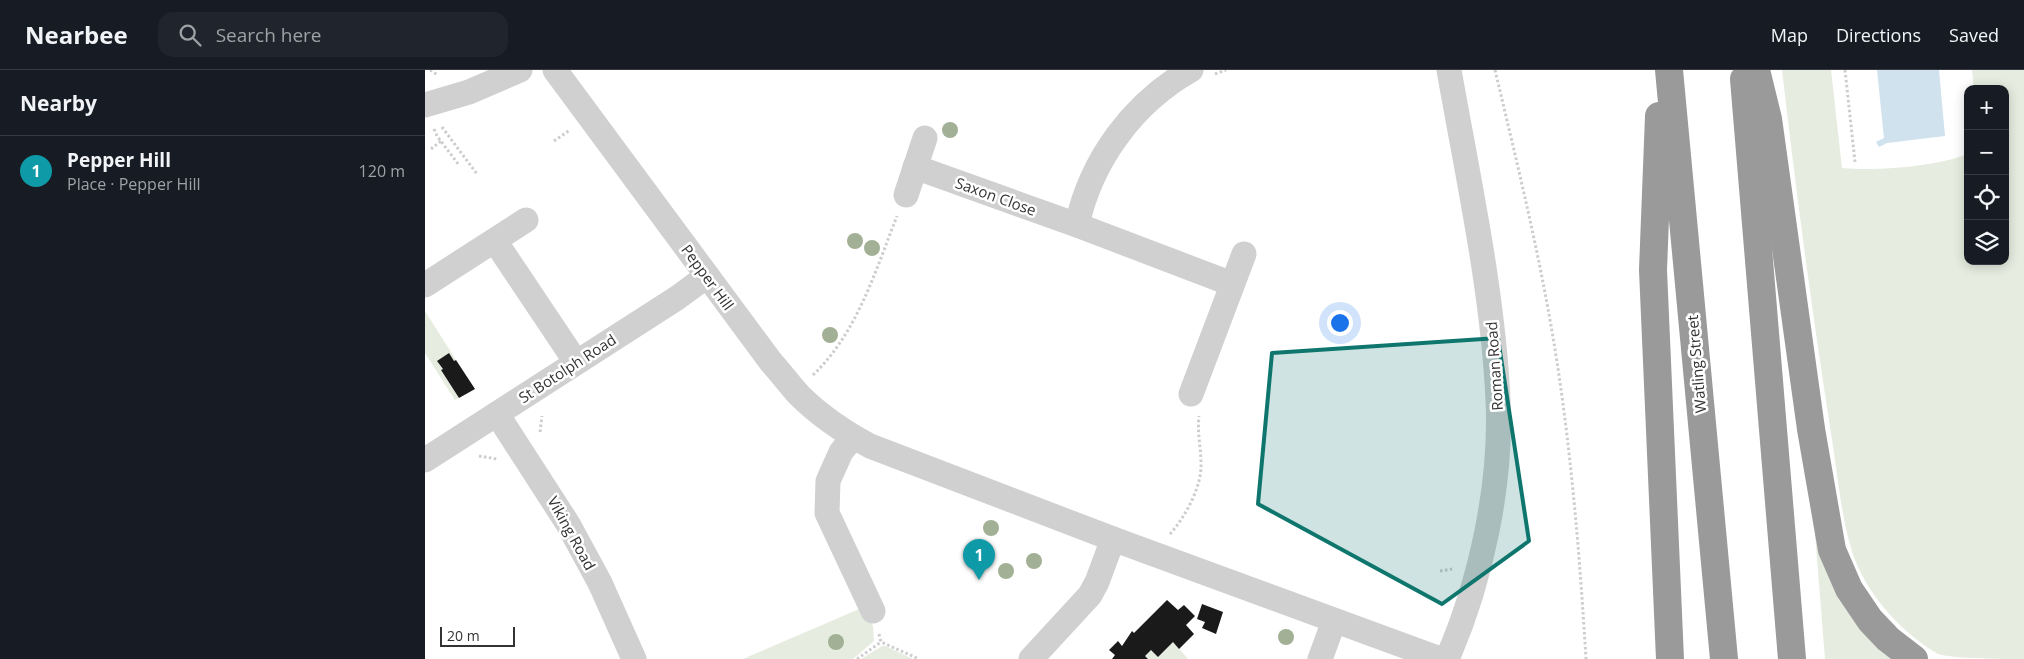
<!DOCTYPE html>
<html lang="en">
<head>
<meta charset="utf-8">
<style>
	:root { --surface:#171b24; --page:#20242c; --text:#f1f3f6; --muted:#9ea1a6; --line:#363941; --accent:#1a73e8 }
	body { margin:0; font-family:"Open Sans",sans-serif; background:var(--page); color:var(--text) }
	.controls { position:absolute; right:15px; top:15px; display:grid; overflow:hidden; border-radius:10px; box-shadow:0 2px 12px #0003 }
	.controls button { width:45px; height:45px; display:grid; place-items:center; padding:0; border:0; border-bottom:1px solid var(--line); background:var(--surface); color:var(--text); font:25px sans-serif }
	.scale { position:absolute; left:15px; bottom:12px; width:75px; box-sizing:border-box; padding-left:5px; border:2px solid #333; border-top:0; font-size:14px; line-height:18px; white-space:nowrap; color:#333; -webkit-text-stroke:4px #fff; paint-order:stroke }
	.you { position:absolute; left:914px; top:252px; width:18px; height:18px; margin:-12px; border:4px solid #fff; border-radius:50%; background:#1a73e8; box-shadow:0 0 0 8px #1a73e833 }
	.badge { display:grid; place-items:center; width:32px; height:32px; border-radius:50%; background:var(--accent); color:#fff; font-size:16px; font-weight:700 }
	.pin { position:absolute; translate:-50% -41px; filter:drop-shadow(0 1px 2px #0008) }
	.pin::after { content:''; position:absolute; top:26px; width:18px; height:15px; background:inherit; clip-path:polygon(0 0,100% 0,50% 100%) }
	.list { margin:0; padding:0; list-style:none }
	h2 { display:flex; justify-content:space-between; align-items:center; height:65px; margin:0; padding:0 20px; font-size:21px }
	h2 small { font-size:16px; font-weight:400; color:var(--muted) }
	.list li { display:grid; grid-template-columns:32px 1fr auto; gap:15px; align-items:center; box-sizing:border-box; height:70px; padding:0 20px; border-top:1px solid var(--line) }
	.list b { display:block; font-size:19px; white-space:nowrap }
	.list p { margin:0; font-size:16px; white-space:nowrap; color:var(--muted) }
	.list em { font-size:16px; font-style:normal; color:var(--muted) }
	.icon { flex:none; width:28px; height:28px; fill:none; stroke:currentColor; stroke-width:2; stroke-linecap:round; stroke-linejoin:round }
	.map { position:relative; flex:none; width:1599px; height:589px; overflow:hidden }
	header { display:flex; align-items:center; gap:30px; box-sizing:border-box; height:70px; padding:0 25px; background:var(--surface); border-bottom:1px solid var(--line) }
	header strong { font-size:24px }
	nav { display:flex; gap:28px; margin-inline-start:auto; font-size:18px }
	.search { width:350px; height:45px; background:var(--page); display:flex; align-items:center; gap:12px; box-sizing:border-box; padding:0 18px; border-radius:15px; color:var(--muted); font-size:19px }
	main { display:flex }
	aside { flex:1; background:var(--surface) }
	.map>svg:first-child { display:block }
	.green { fill:#e6ecdf }
	.water { fill:#cfe2ee }
	.building { fill:#1a1a1a }
	.lines { fill:none; stroke-linecap:round; stroke-linejoin:round }
	.path { stroke:#cdcdcd; stroke-width:3; stroke-dasharray:2.5 2.5; stroke-linecap:butt }
	.minor { stroke:#d0d0d0; stroke-width:25 }
	.highway { stroke:#9a9a9a; stroke-width:28 }
	.tree { fill:#a2b095 }
	.marked { fill:#0f766e; fill-opacity:0.2; stroke:#0f766e; stroke-width:4; stroke-linejoin:round }
	.labels { text-anchor:middle; dominant-baseline:central; stroke-width:5; stroke-linejoin:round; paint-order:stroke }
	.street-label { font-size:15px; fill:#333; stroke:#fff }
</style>
</head>
<body>
<header>
<strong>Nearbee</strong>
<div class="search"><svg class="icon" aria-label="search" viewBox="0 0 24 24"><circle cx="10" cy="10" r="6"/><path d="M15 15l6 6"/></svg>Search here</div>
<nav><a>Map</a><a>Directions</a><a>Saved</a></nav>
</header>
<main>
<aside>
<h2>Nearby<small></small></h2>
<ul class="list">
<li><span class="badge" style="background:#0f9aa8">1</span><div><b>Pepper Hill</b><p>Place · Pepper Hill</p></div><em>120 m</em></li>
</ul>
</aside>
<div class="map">
<svg width="1599" height="589" viewBox="0 0 1599 589">
	<rect width="100%" height="100%" fill="#fff"/>
	<g class="green">
		<path d="M1357,0H1406L1417,98C1453,101 1509,97 1543,84V191H1580V19H1549L1547,0H1599V589C1577,589 1531,589 1513,584C1482,566 1452,535 1436,503C1417,467 1413,404 1406,363C1387,242 1371,121 1357,0Z"/>
		<path d="M0,241L31,290L29,291L24,283L13,291L18,299L16,300L34,328L30,330L0,283Z"/>
		<path d="M1388,438L1476,589H1400Z"/>
		<path d="M439,537L448,556L449,571L428,589H318Z"/>
		<path d="M748,572L763,589H721L720,586L726,580L733,587Z"/>
		<path d="M457,576H460L488,589H436Z"/>
	</g>
	<path class="water" d="M1452,0H1514L1520,66L1462,73L1454,77L1451,72L1459,68Z"/>
	<g class="building">
		<path d="M24,283L29,291L31,290L50,319L34,328L16,300L18,299L12,291Z"/>
		<path d="M742,530L753,540L759,535L770,546L761,555L769,564L754,579L748,572L733,587L726,580L720,586L723,589H687L690,585L684,580L693,571L697,576L707,561L709,563Z"/>
		<path d="M777,534L798,542L791,564L777,558L780,552L772,549Z"/>
	</g>
	<g class="lines">
		<g class="path">
			<path d="M5,0L13,5"/>
			<path d="M1070,0C1093,97 1117,194 1132,292C1147,390 1155,490 1161,589"/>
			<path d="M1420,0L1430,92"/>
			<path d="M790,4L801,0"/>
			<path d="M17,57L52,104"/>
			<path d="M9,59L12,66L34,95"/>
			<path d="M129,71L145,60"/>
			<path d="M6,79L16,71"/>
			<path d="M388,305C432,263 450,202 472,146"/>
			<path d="M115,362L117,346"/>
			<path d="M54,386L72,389"/>
			<path d="M745,464C760,447 777,417 776,393C776,377 772,363 774,346"/>
			<path d="M1015,501L1027,499"/>
			<path d="M454,564L456,572L494,589"/>
			<path d="M432,589L456,572"/>
		</g>
		<g class="minor">
			<path d="M130,0L346,292C356,303 364,314 374,325C395,346 419,362 445,376L688,469"/>
			<path d="M0,35L44,22L95,0"/>
			<path d="M490,97L652,155L807,214"/>
			<path d="M481,125L500,68"/>
			<path d="M652,155C666,90 708,33 766,0"/>
			<path d="M70,171L151,292"/>
			<path d="M0,215L101,150"/>
			<path d="M766,324L819,184"/>
			<path d="M72,344L143,454L175,513L209,589"/>
			<path d="M428,367L416,382L403,411L402,443L448,541"/>
			<path d="M0,390L252,228L282,206"/>
			<path d="M606,589L665,525L672,512L688,469L1015,589"/>
			<path d="M895,589L909,551"/>
			<path d="M1022,589C1056,512 1077,414 1073,330C1068,221 1043,108 1024,0"/>
		</g>
		<g class="highway">
			<path d="M1244,0L1299,589"/>
			<path d="M1331,0L1343,49L1386,359L1407,480L1424,519L1445,550L1463,569L1489,589"/>
			<path d="M1319,9L1367,589"/>
			<path d="M1234,46L1228,200L1245,589"/>
		</g>
	</g>
	<g class="tree">
		<circle cx="525" cy="60" r="8"/>
		<circle cx="430" cy="171" r="8"/>
		<circle cx="447" cy="178" r="8"/>
		<circle cx="405" cy="265" r="8"/>
		<circle cx="566" cy="458" r="8"/>
		<circle cx="609" cy="491" r="8"/>
		<circle cx="581" cy="501" r="8"/>
		<circle cx="861" cy="567" r="8"/>
		<circle cx="411" cy="572" r="8"/>
	</g>
	<path class="marked" d="M1073,268L1104,471L1017,534L833,434L847,283Z"/>
	<g class="labels">
		<g class="street-label">
			<text transform="translate(571 126) rotate(20)">Saxon Close</text>
			<text transform="translate(283 207) rotate(54)">Pepper Hill</text>
			<text transform="translate(1271 294) rotate(-95)">Watling Street</text>
			<text transform="translate(1069 296) rotate(-94)">Roman Road</text>
			<text transform="translate(142 298) rotate(-33)">St Botolph Road</text>
			<text transform="translate(147 463) rotate(61)">Viking Road</text>
		</g>
	</g>
</svg>
<div class="controls">
<button>+</button>
<button>−</button>
<button><svg class="icon" aria-label="locate" viewBox="0 0 24 24"><circle cx="12" cy="12" r="6"/><path d="M12 2v4M12 18v4M2 12h4M18 12h4"/></svg></button>
<button><svg class="icon" aria-label="layers" viewBox="0 0 24 24"><path d="M12 4l9 5-9 5-9-5zM3 14l9 5 9-5"/></svg></button>
</div>
<div class="scale">20 m</div>
<div class="you"></div>
<div class="pin badge" style="left:554px;top:510px;background:#0f9aa8">1</div>
</div>
</main>
</body>
</html>
